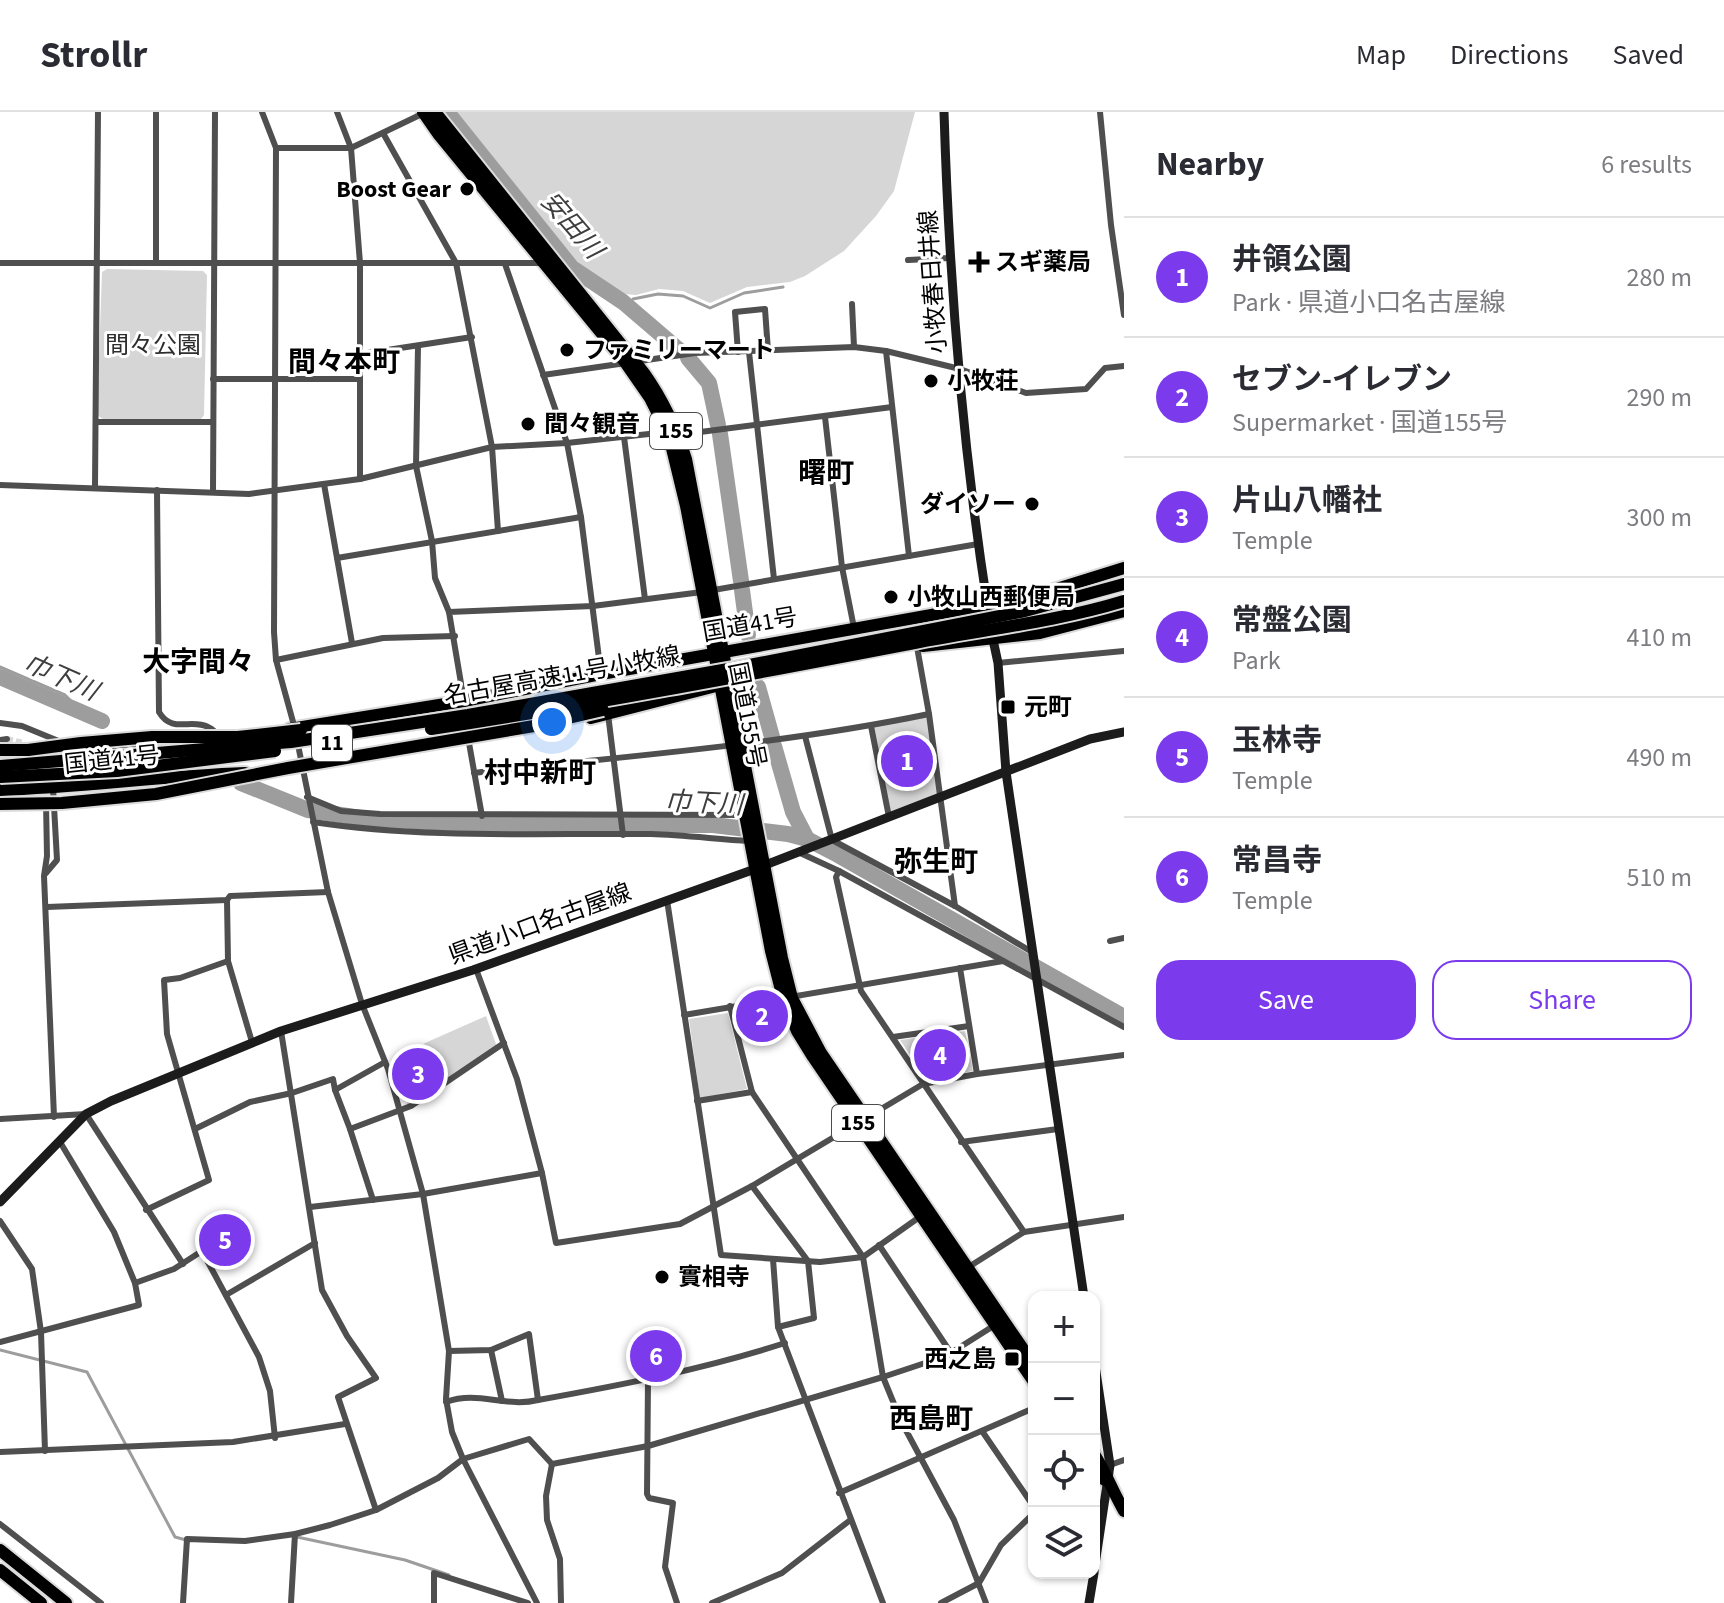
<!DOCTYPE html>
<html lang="en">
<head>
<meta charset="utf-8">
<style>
	:root { --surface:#fff; --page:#f7f7f7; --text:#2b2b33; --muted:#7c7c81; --line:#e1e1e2; --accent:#7c3aed }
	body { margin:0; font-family:"Source Sans 3","Noto Sans JP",sans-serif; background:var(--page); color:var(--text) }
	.controls { position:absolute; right:24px; bottom:24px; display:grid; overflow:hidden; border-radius:16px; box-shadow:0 2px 6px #0004 }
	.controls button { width:72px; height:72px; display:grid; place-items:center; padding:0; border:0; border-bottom:2px solid var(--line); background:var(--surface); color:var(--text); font:40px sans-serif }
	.you { position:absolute; left:552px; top:610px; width:28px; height:28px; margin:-20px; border:6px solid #fff; border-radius:50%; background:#1a73e8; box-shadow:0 0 0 12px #1a73e833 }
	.badge { display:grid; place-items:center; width:52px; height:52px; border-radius:50%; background:var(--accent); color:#fff; font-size:26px; font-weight:700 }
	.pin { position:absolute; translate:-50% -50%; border:4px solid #fff; box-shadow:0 2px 8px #0006 }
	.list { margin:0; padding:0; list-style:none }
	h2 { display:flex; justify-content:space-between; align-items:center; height:104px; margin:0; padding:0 32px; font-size:34px }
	h2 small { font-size:26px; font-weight:400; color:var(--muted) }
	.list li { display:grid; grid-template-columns:52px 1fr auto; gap:24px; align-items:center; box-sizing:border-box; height:120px; padding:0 32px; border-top:2px solid var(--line) }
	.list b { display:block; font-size:30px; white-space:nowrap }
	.list p { margin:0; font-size:26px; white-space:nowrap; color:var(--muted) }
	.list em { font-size:26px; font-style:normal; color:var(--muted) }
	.actions { display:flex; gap:16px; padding:24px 32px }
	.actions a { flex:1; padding:18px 0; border:2px solid var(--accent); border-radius:24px; text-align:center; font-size:28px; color:var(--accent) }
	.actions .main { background:var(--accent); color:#fff }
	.icon { flex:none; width:44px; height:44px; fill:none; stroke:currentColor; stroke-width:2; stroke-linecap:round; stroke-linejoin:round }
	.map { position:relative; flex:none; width:1124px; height:1491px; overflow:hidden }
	header { display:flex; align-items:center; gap:48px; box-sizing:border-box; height:112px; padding:0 40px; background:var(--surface); border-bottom:2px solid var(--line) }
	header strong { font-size:38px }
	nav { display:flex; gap:44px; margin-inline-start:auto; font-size:28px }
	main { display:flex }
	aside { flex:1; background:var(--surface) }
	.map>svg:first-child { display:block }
	.green { fill:#d6d6d6 }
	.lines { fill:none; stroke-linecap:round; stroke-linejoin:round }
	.stream { stroke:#9d9d9d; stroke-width:3 }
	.river { stroke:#9d9d9d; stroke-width:16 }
	.street-tunnel { stroke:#d9d9d9; stroke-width:6; stroke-dasharray:6 3; stroke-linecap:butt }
	.highway-casing { stroke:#dbdbdb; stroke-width:16 }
	.street { stroke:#4f4f4f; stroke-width:6 }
	.secondary { stroke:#1c1c1c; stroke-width:9 }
	.highway { stroke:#000; stroke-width:12 }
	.highway-bridge-casing { stroke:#dbdbdb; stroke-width:16; stroke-linecap:butt }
	.highway-bridge { stroke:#000; stroke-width:12 }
	.poi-dot { fill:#000; stroke:#fff; stroke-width:3 }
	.labels { text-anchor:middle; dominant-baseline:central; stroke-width:6; stroke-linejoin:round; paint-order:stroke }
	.shield { fill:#fff; stroke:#4c4c4c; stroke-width:2 }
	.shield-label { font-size:22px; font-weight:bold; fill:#000 }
	.poi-label { font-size:24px; font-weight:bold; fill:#000; stroke:#fff; text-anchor:start }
	.street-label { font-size:24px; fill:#000; stroke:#fff }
	.park-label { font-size:24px; fill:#2d2d2d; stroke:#fff }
	.water-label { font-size:26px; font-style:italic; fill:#3e3e3e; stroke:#fff }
	.quarter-label { font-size:28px; font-weight:bold; fill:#000; stroke:#fff }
</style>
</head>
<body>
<header>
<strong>Strollr</strong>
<nav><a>Map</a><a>Directions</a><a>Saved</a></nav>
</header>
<main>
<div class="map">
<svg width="1124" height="1491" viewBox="0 0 1124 1491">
	<rect width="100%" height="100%" fill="#fff"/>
	<g class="green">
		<path d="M453,0H915L894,79L876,104L844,139L805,164L790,170L747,175L710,191L683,179L659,177L636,183L624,182L575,150Z"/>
		<path d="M107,157L203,159L207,163L204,303L201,307H103L97,303L102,160Z"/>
		<path d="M929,602L941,686L889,705L871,614Z"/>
		<path d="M728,901L747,977L700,986L689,907Z"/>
		<path d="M486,904L497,935L408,994L394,951L425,931Z"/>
		<path d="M965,919L973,959L927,968L900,928Z"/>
	</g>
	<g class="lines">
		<g class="stream">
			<path d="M633,187L658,182L683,184L710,196L744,181L783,175"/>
			<path d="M0,555L65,583L82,600"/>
			<path d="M0,1238L87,1260L175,1425L186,1428"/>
			<path d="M297,1425L405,1448L449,1463"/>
		</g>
		<g class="river">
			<path d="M447,0L572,156L623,190L679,238"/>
			<path d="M688,246L709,271L718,313"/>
			<path d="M720,322L741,469"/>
			<path d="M742,478L748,523"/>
			<path d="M0,565L102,609"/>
			<path d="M758,575L772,625"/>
			<path d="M774,634L793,700L807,727"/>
			<path d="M241,671L308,698L367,707L497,713H713L788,722L807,727L838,743L1124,905"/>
		</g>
		<path class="street-tunnel" d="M7,627L24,631L41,651"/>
		<defs>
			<g id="highway">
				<path d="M423,0L439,23L625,250L650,286L669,324L686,394L771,839L783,886L797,919L813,945L1034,1270"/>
				<path d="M435,0L644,261C663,288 676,315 686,347L782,846L792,886L821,941L1034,1253"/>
				<path d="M923,534L1040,521L1124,499"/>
				<path d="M591,606L720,573"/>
				<path d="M290,617L464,589L601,562L987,493L1047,480L1124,456"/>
				<path d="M47,641L144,631"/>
				<path d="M0,645L25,643"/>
				<path d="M0,678C82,675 163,664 245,661"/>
				<path d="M1094,1342C1106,1360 1113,1380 1124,1399"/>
				<path d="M1094,1357L1099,1365L1107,1369"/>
				<path d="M0,1438L66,1491"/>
				<path d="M0,1458L41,1491"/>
			</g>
		</defs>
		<use href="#highway" class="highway-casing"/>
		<g class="street">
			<path d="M262,0L276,36L274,520L276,548L295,617"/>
			<path d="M337,0L351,36L360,151V367"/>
			<path d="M1100,0L1111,113L1124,203"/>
			<path d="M383,21L456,151L492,335L498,419"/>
			<path d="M276,36H351L424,1"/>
			<path d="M908,148L949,146"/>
			<path d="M0,151H543"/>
			<path d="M156,151V0"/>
			<path d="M505,152L567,331L581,405L601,562"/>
			<path d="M852,192L854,235"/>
			<path d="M418,234L416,354L432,429L435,466L449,500"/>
			<path d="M886,239L909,444"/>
			<path d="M738,240L735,200L765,197L768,239"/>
			<path d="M749,240L774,467"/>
			<path d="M361,242L472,225"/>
			<path d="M543,263L695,241L854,235L886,239L960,257L1026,281L1086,277L1105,256L1124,254"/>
			<path d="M213,267H360"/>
			<path d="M825,305L842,455L854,516"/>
			<path d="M96,310H212"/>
			<path d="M677,323L892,295"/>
			<path d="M624,325L645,487"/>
			<path d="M324,372L337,446L581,405"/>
			<path d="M0,373L249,382L360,367L492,335L567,331L667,320"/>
			<path d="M95,375L98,0"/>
			<path d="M157,378L159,600C172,622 191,606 208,615C213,617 216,621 220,624"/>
			<path d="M213,379L215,0"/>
			<path d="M337,446L352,531"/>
			<path d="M917,535L929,602L955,794"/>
			<path d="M276,548L383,526L455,524"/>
			<path d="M998,551L1124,539"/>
			<path d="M464,589L449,500L593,494L702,480L978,432"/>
			<path d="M608,602L623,723"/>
			<path d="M0,611L22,614L61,630"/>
			<path d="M871,614L889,705"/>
			<path d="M805,624L832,728L955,794L1032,840"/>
			<path d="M0,628L7,627"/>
			<path d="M297,628L328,780L362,892L388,957L423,1082L449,1239L446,1287L452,1320L463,1347L537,1491"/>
			<path d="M469,631L482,704"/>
			<path d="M474,661C626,644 779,633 929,602"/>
			<path d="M307,685L341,699L380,702L744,703"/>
			<path d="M46,690L47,744L44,764L54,1005"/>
			<path d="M313,710C425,727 538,721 651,722C683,723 716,727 749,729"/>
			<path d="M798,740L839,759L1124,915"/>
			<path d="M839,759L836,765L861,879L1024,1120"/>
			<path d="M46,761L57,748L53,676"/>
			<path d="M227,788L228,849L252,930"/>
			<path d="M667,788L721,1143L820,1150L863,1145L921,1104"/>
			<path d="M47,795L227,788L230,784L328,780"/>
			<path d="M1110,829L1124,826"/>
			<path d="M960,856L977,962"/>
			<path d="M476,857L517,967L542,1061L556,1131L680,1112L752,1074L923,972L977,962L1124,943"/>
			<path d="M730,894L752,980L863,1145L883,1265L901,1309L954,1408L986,1491"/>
			<path d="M684,903L1003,849"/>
			<path d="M281,919L322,1178L347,1224L376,1266L338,1285L376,1398"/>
			<path d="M893,925L969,914"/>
			<path d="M335,978L350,1017L411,994L504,931"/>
			<path d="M697,989L752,980"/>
			<path d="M0,1007L86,1002L183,1152"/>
			<path d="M195,1017L250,990L292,981L333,967L335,978L385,950"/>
			<path d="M350,1017L373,1088"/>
			<path d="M60,1030L114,1120L135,1171"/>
			<path d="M961,1030L1058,1017"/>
			<path d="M752,1074L808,1149L814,1206L778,1215"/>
			<path d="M310,1095L423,1082L542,1061"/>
			<path d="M146,1098L209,1068L167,922L164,868L180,866L228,849"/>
			<path d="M0,1109L32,1157L41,1220L45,1339"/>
			<path d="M879,1133L951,1241"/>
			<path d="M773,1147L778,1215L883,1491"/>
			<path d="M967,1156L1024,1120L1124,1105"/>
			<path d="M226,1183L315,1131"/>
			<path d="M0,1230L139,1193L135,1171L174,1157L202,1139L259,1245L270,1279L275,1326"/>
			<path d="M491,1238L502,1289"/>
			<path d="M648,1268L647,1382L649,1386L673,1391L665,1455L677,1491"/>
			<path d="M538,1288C622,1273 704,1257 785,1231"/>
			<path d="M446,1290C478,1278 505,1296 538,1288L529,1222L491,1238L449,1239"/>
			<path d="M982,1319L1034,1395"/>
			<path d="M0,1340L233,1330L345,1312"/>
			<path d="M552,1352L546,1384L547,1408L560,1447L561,1491"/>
			<path d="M1110,1353L1124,1348"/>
			<path d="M839,1381L1034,1296"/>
			<path d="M0,1412L101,1491"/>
			<path d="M183,1491L187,1427L245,1429L295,1422L330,1413L376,1398L438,1366L463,1347L529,1327L552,1352L648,1334L883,1265L946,1244L995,1213"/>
			<path d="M291,1491L295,1422"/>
			<path d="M434,1491V1461L528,1491"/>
			<path d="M712,1491L782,1461L849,1409"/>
			<path d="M941,1491L979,1471L1001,1433L1034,1401"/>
		</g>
		<g class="secondary">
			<path d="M944,0C949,166 962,332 988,497"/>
			<path d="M992,523L998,551L1006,660L1084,1185"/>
			<path d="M0,1090L86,1002L111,989L281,919L473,858L755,757L1090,627L1124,620"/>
			<path d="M1094,1247L1110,1353L1094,1459"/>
			<path d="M1089,1491L1094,1461"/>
		</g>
		<use href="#highway" class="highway"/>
		<defs>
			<g id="highway-bridge">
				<path d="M431,617C590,593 747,563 904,533C977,518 1052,511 1124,489"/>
				<path d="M0,638H28L81,631L152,625H238L301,618"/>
				<path d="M0,654L291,630L468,603L734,556L1025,499L1124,472"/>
				<path d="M0,665L117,659L275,639"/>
				<path d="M0,692L62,691L156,682L288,656L534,614L603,598"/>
			</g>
		</defs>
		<use href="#highway-bridge" class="highway-bridge-casing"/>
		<use href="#highway-bridge" class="highway-bridge"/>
	</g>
	<g class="poi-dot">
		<circle cx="467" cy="77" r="8"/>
		<path d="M975 138h8v8h8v8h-8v8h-8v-8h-8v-8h8z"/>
		<circle cx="567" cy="238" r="8"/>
		<circle cx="931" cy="269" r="8"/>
		<circle cx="528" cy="312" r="8"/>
		<circle cx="1032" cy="392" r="8"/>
		<circle cx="891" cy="485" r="8"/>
		<rect x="1000" y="587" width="16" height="16" rx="4"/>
		<circle cx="662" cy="1165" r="8"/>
		<rect x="1004" y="1239" width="16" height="16" rx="4"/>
	</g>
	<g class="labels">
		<g class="shield">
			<rect x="650" y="301" width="52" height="36" rx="6"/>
			<rect x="312" y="613" width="40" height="36" rx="6"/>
			<rect x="832" y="993" width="52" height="36" rx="6"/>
		</g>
		<g class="shield-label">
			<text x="676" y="319">155</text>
			<text x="332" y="631">11</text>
			<text x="858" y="1011">155</text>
		</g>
		<g class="poi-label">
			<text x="451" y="77" text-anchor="end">Boost Gear</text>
			<text x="995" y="150">スギ薬局</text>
			<text x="583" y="238">ファミリーマート</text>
			<text x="947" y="269">小牧荘</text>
			<text x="544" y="312">間々観音</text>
			<text x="1016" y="392" text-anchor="end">ダイソー</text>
			<text x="907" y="485">小牧山西郵便局</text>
			<text x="1024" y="595">元町</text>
			<text x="678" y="1165">實相寺</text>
			<text x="996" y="1247" text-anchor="end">西之島</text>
		</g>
		<g class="street-label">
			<text transform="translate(933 170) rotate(-94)">小牧春日井線</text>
			<text transform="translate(750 513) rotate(-10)">国道41号</text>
			<text transform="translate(562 564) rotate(-10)">名古屋高速11号小牧線</text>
			<text transform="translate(747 603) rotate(79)">国道155号</text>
			<text transform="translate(112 648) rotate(-6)">国道41号</text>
			<text transform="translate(540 812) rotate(-20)">県道小口名古屋線</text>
		</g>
		<g class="park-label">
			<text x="153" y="233">間々公園</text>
		</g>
		<g class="water-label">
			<text transform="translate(572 113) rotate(49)">安田川</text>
			<text transform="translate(61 565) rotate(24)">巾下川</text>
			<text transform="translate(704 691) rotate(3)">巾下川</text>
		</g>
		<g class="quarter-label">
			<text x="344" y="250">間々本町</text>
			<text x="826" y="361">曙町</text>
			<text x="198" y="550">大字間々</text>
			<text x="540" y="661">村中新町</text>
			<text x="936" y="750">弥生町</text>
			<text x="931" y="1307">西島町</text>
		</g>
	</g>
</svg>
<div class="controls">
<button>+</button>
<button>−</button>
<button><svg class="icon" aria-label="locate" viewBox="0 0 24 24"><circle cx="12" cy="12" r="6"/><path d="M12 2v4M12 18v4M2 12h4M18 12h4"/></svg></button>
<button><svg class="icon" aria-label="layers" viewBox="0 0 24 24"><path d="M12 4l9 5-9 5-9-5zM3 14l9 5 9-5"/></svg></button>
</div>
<div class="you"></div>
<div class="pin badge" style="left:907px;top:649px">1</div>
<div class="pin badge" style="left:762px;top:904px">2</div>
<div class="pin badge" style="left:418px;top:962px">3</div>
<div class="pin badge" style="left:940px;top:943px">4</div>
<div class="pin badge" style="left:225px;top:1128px">5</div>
<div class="pin badge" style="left:656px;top:1244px">6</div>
</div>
<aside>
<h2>Nearby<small>6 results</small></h2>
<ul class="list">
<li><span class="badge">1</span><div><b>井領公園</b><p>Park · 県道小口名古屋線</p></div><em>280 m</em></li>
<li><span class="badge">2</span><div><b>セブン-イレブン</b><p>Supermarket · 国道155号</p></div><em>290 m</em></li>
<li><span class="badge">3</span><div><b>片山八幡社</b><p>Temple</p></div><em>300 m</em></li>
<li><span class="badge">4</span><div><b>常盤公園</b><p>Park</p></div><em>410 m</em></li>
<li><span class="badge">5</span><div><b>玉林寺</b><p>Temple</p></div><em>490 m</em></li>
<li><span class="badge">6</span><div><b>常昌寺</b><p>Temple</p></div><em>510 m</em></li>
</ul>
<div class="actions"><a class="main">Save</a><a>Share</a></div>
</aside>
</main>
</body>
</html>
